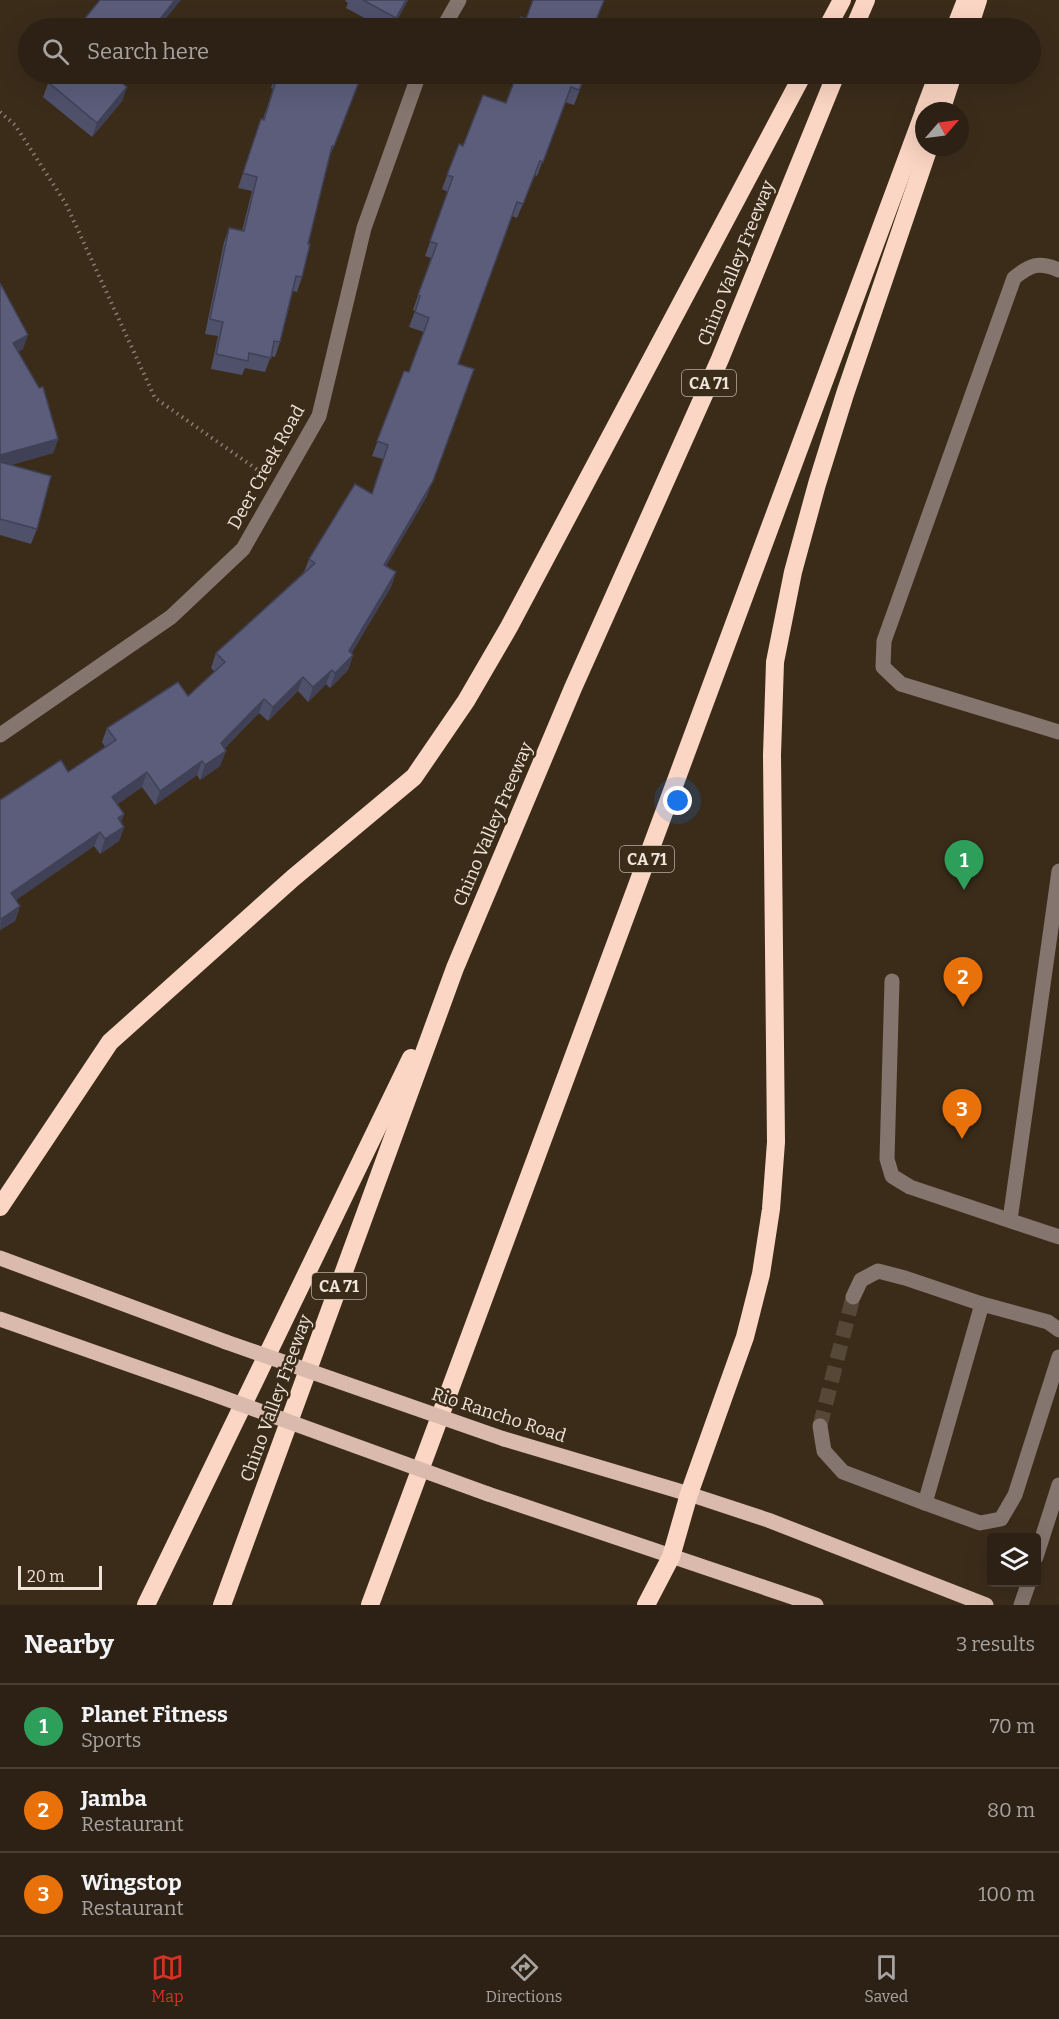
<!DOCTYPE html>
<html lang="en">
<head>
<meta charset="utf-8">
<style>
	:root { --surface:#2c2114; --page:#382e22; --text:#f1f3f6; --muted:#a6a3a0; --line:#483e34; --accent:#d93025 }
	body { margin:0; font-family:Bitter,serif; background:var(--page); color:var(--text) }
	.controls { position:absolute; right:18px; bottom:18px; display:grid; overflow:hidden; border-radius:6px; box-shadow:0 6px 24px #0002 }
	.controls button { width:54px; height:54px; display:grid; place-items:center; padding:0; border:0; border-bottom:2px solid var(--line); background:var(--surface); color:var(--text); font:30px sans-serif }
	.compass { position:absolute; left:915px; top:102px; width:54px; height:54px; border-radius:50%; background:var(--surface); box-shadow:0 6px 24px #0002; rotate:62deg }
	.scale { position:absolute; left:18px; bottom:15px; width:84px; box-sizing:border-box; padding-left:6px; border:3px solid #eee4d9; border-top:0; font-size:16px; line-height:21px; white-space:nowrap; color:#eee4d9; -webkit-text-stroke:4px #3b2c1a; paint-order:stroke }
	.you { position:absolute; left:678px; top:801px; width:21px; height:21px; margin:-15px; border:4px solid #fff; border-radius:50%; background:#1a73e8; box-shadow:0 0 0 9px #1a73e833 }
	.badge { display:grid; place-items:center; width:39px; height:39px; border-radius:50%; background:var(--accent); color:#fff; font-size:20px; font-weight:700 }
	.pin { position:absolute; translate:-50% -50px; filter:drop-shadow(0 2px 3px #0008) }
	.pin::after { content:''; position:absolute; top:32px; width:21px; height:18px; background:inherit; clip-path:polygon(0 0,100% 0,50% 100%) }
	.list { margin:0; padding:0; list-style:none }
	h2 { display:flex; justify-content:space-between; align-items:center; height:78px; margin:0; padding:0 24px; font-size:26px }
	h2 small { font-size:20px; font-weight:400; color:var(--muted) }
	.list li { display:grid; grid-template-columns:39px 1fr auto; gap:18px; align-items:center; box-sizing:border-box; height:84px; padding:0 24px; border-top:2px solid var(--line) }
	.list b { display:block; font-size:22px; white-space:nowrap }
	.list p { margin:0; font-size:20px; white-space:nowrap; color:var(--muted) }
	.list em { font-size:20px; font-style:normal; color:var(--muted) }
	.icon { flex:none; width:33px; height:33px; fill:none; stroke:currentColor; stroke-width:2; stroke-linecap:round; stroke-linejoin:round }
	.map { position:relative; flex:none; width:1059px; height:1605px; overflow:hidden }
	.search { position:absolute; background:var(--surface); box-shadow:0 6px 24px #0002; left:18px; right:18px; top:18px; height:66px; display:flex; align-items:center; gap:15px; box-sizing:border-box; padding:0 21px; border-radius:33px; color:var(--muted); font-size:22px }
	.sheet { height:330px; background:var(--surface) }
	nav { display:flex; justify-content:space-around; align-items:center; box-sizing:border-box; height:84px; border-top:2px solid var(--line); background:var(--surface); font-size:16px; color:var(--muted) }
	nav a { display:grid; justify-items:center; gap:3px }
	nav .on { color:var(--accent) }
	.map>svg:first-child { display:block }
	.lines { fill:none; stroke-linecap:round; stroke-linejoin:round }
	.minor-tunnel { stroke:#564837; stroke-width:15; stroke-dasharray:15 8; stroke-linecap:butt }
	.path { stroke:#8a7d6e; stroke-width:4; stroke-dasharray:1.5 4.5; stroke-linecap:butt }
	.minor { stroke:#84756e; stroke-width:15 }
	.major { stroke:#dabaac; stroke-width:15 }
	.highway { stroke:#fcd6c4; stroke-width:18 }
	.major-bridge { stroke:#dabaac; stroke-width:15 }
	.wall { fill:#4f506a }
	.shaded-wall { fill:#404156 }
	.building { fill:#5c5d7b; stroke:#404156; stroke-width:1.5 }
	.labels { text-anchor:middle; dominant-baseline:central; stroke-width:5; stroke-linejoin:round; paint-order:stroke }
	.shield { fill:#3b2c1a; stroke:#b8ada0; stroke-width:1.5 }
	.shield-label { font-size:16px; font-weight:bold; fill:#eee4d9 }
	.street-label { font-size:18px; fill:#eee4d9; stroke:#3b2c1a }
</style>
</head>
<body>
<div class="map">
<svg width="1059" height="1605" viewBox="0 0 1059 1605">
	<rect width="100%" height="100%" fill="#3b2c1a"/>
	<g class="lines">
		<path class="minor-tunnel" d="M820,1426L853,1297"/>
		<path class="path" d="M0,112L15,125L66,204L155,398L262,473"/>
		<g class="minor">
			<path d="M443,28L459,0"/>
			<path d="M1059,270C1038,261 1030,265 1014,278L884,641L883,667L901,684L1059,732"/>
			<path d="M0,735L171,617L243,549L319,416L364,228L419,74"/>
			<path d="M892,981L887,1159L892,1176L910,1187L1059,1237"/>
			<path d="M1010,1220L1059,871"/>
			<path d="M853,1297L861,1280L878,1271L905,1278L982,1304"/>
			<path d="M1059,1330L1048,1322L982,1304L925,1503L980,1523L1001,1519L1015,1495L1059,1357"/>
			<path d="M820,1426L824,1451L843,1472L925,1503"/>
			<path d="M1036,1557L1059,1485"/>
			<path d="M1021,1605L1029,1582"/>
		</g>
		<g class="major">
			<path d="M0,1258L226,1342"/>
			<path d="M0,1319L210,1393"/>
			<path d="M504,1439L689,1494L768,1520L986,1605"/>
			<path d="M488,1494L816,1605"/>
		</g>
		<g class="highway">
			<path d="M827,28L842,0"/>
			<path d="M854,28L866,0"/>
			<path d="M955,28L966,0"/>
			<path d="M969,28L978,0"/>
			<path d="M924,111L938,74"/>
			<path d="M941,111L953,74"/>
			<path d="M0,1207L110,1042L293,878L414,777L466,701L509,627L803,74"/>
			<path d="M146,1605L411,1058"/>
			<path d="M222,1605L455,968L573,688L720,359L836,74"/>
			<path d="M370,1605L924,112"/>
			<path d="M646,1605L671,1557L689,1494L745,1337L761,1274L771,1209L776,1142L772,755L775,662L793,572L817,484L845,394L929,147"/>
		</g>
		<g class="major-bridge">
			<path d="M226,1342L504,1439"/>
			<path d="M210,1393L488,1494"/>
		</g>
	</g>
	<g class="wall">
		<path d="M346,0H408L393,28H383L346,8L348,3L345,1Z"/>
		<path d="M41,74H125L119,80L127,87L122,101L92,137L43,97L49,81Z"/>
		<path d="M276,74H362L328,161L308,244L302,277L297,292L293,291L280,342L275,357L271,356L265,372L245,368L242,375L211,369L218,336L205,334L224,242L229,228L242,231L252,191L238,188L261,119H263L273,89L271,88Z"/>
		<path d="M586,74L574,105L565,102L537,176L535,175L517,218L512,216L458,364L427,496L386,566L396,572L391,587L351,654L353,655L348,670L330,688L326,684L308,702L298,691L268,721L259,713L224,749L226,751L220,766L200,780L197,775L155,805L142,787L117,804L124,814L121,822L124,827L119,841L100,854L94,846L16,900L20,906L15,921L0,930V800L68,772L105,747L102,742L107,728L188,696L215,672L211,668L216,653L304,572L309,559L372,494L383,459L372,456L404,371L409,372L424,332L409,327L415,311L413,310L431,258L425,256L448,192L442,189L459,144L463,146L506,103Z"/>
		<path d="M0,283L23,349L18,352L58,439L53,453L11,465L37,529L31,544L0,535Z"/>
	</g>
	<g class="shaded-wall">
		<path d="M175,0H181L158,28H155L160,19Z"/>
		<path d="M406,0H408L392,28L396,18Z"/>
		<path d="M118,74H125L110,91L115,77Z"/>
		<path d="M127,87L122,101L92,137L97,123Z"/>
		<path d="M28,335L23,349L8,358L13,343Z"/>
		<path d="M474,369L427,496L378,579L384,565Z"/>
		<path d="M58,439L53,453L0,468V455Z"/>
		<path d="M396,572L391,587L346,662L353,655L348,670L330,688L335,673L349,651Z"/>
		<path d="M332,670L326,684L308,702L313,687Z"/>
		<path d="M303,677L298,691L268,721L273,707Z"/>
		<path d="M264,699L259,713L215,758L221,743Z"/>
		<path d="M226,751L220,766L200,780L205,765Z"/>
		<path d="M202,761L197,775L155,805L160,791Z"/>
		<path d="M147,772L142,787L107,812L112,797Z"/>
		<path d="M124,814L118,829V818Z"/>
		<path d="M124,827L119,841L100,854L105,839Z"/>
		<path d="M100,832L94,846L6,907L11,893Z"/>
		<path d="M20,906L15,921L0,930L1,919Z"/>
	</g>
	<g class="building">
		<path d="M100,0H175L160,19L161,21L155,28H77Z"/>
		<path d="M363,0H406L396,18Z"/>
		<path d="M533,0H604L593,28H516L521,17L526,19Z"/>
		<path d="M296,20L318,28H293Z"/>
		<path d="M55,74H118L115,77L127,87L97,123L48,82Z"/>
		<path d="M277,74H362L334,146H332L308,244H310L302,277L296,276L280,342L274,341L271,358L249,353L248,361L216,354L223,322L210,319L229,228L244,231L257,177L243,173L261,119L264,120L278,74Z"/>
		<path d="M517,74H586L579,90L571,87L543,162L540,161L523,204L517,202L458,364L474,369L433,481L384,565L396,572L349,651L353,655L335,673L332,670L313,687L303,677L273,707L264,699L221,743L226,751L205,765L202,761L160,791L147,772L112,797L124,814L118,818L124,827L105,839L100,832L11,893L20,906L1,919L0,917V800L61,760L68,772L116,740L107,728L178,682L188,696L225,662L216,653L315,563L309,559L355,484L372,494L388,445L377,441L404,371L409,372L429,318L415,312L420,296L418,295L437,244L430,241L453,177L447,175L459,144L463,146L483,95L506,103Z"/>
		<path d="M0,283L28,335L13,343L39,388L43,387L58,439L0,455Z"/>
		<path d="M0,462L51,476L37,529L0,519Z"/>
	</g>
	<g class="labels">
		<g class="shield">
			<rect x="682" y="370" width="54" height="26" rx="4.5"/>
			<rect x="620" y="846" width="54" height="26" rx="4.5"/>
			<rect x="312" y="1273" width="54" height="26" rx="4.5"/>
		</g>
		<g class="shield-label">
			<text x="709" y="383">CA 71</text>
			<text x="647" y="859">CA 71</text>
			<text x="339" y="1286">CA 71</text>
		</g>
		<g class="street-label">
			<text transform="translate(736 263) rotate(-68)">Chino Valley Freeway</text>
			<text transform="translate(266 467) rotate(-61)">Deer Creek Road</text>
			<text transform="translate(493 824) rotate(-67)">Chino Valley Freeway</text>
			<text transform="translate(276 1398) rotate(-70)">Chino Valley Freeway</text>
			<text transform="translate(499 1415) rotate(18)">Rio Rancho Road</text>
		</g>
	</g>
</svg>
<div class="controls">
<button><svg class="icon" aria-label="layers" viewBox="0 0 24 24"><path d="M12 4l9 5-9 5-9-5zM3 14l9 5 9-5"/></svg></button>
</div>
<svg class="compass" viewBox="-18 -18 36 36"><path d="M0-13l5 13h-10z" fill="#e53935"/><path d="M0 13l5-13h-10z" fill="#a6a3a0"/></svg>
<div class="scale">20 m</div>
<div class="you"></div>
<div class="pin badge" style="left:964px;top:890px;background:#2e9e5b">1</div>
<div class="pin badge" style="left:963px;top:1007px;background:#e8710a">2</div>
<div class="pin badge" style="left:962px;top:1139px;background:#e8710a">3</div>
<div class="search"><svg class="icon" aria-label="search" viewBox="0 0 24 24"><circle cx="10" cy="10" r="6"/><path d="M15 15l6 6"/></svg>Search here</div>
</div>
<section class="sheet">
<h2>Nearby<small>3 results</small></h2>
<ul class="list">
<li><span class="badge" style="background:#2e9e5b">1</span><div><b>Planet Fitness</b><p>Sports</p></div><em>70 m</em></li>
<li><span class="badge" style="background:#e8710a">2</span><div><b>Jamba</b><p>Restaurant</p></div><em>80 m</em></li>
<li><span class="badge" style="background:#e8710a">3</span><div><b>Wingstop</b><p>Restaurant</p></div><em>100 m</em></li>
</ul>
</section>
<nav>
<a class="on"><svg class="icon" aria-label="map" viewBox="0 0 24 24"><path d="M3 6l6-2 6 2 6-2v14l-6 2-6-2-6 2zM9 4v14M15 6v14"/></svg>Map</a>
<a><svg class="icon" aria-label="directions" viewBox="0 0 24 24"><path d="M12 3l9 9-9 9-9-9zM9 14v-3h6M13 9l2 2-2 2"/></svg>Directions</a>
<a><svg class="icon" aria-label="saved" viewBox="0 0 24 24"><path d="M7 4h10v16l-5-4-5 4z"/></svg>Saved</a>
</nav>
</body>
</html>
